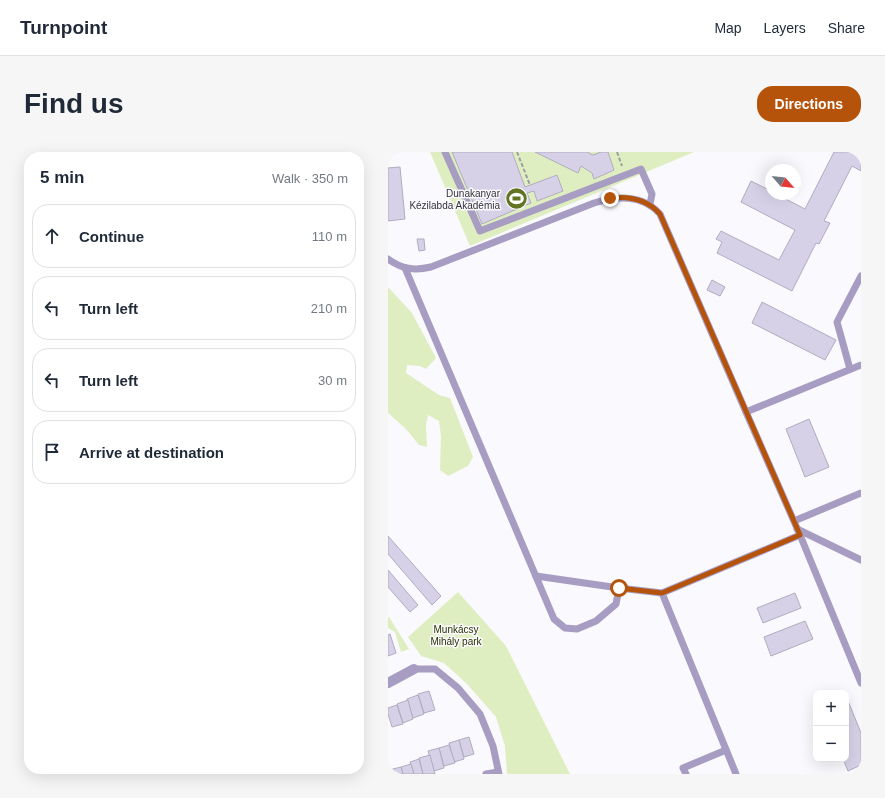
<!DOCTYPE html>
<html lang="en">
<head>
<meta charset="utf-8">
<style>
	:root { --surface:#fff; --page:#f6f6f7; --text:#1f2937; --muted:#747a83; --line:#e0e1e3; --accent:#b45309 }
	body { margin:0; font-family:Arial,sans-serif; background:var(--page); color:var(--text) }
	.controls { position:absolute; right:12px; bottom:12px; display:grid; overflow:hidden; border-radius:8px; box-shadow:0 4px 16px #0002 }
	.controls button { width:36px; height:36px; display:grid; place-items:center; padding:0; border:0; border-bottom:1px solid var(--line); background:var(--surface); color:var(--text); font:20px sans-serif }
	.compass { position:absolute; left:377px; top:12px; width:36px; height:36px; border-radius:50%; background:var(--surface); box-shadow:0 4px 16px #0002; rotate:118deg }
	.stop { position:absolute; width:12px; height:12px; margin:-9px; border:3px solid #b45309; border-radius:50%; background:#fff }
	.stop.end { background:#b45309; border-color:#fff; box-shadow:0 1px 4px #0008 }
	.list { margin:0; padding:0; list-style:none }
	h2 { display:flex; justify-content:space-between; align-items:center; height:52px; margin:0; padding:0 16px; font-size:17px }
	h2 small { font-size:13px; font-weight:400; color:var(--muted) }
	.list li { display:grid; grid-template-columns:26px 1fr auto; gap:12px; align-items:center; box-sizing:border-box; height:64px; margin:0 8px 8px; padding:0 8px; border:1px solid var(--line); border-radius:16px }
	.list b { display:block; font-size:15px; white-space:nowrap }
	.list em { font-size:13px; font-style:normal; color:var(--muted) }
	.icon { flex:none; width:22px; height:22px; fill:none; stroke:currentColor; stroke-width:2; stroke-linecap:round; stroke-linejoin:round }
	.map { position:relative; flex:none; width:473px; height:622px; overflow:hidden; border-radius:16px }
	header { display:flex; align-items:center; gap:24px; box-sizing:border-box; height:56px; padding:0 20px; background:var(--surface); border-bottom:1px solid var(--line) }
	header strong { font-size:19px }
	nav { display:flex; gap:22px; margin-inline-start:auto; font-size:14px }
	.intro { display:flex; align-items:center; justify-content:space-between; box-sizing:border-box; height:96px; padding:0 24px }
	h1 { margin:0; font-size:28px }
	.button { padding:10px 18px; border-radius:16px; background:var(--accent); color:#fff; font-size:14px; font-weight:700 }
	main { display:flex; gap:24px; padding:0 24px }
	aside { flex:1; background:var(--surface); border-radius:16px; box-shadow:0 4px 16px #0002 }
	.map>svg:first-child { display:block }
	.green { fill:#dfeec0 }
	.building { fill:#d7d1e7; stroke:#b1abc1 }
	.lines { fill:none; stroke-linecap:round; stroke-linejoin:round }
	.path { stroke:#9f9ea4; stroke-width:2; stroke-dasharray:4 2; stroke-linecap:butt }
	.lane { stroke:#a79cc2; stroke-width:7 }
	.street { stroke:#a79cc2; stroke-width:10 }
	.route { stroke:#b45309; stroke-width:5 }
	.labels { text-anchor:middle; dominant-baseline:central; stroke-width:3; stroke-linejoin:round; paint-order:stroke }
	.poi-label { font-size:10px; fill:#34313a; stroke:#faf9fd; text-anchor:end }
	.park-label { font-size:10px; fill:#283300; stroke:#faf9fd }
</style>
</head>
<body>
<header>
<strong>Turnpoint</strong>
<nav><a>Map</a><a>Layers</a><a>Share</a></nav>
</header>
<div class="intro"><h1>Find us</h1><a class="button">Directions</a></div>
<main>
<aside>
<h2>5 min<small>Walk · 350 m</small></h2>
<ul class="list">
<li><svg class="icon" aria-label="ahead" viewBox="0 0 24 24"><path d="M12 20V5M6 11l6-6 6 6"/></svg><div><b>Continue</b></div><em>110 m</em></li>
<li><svg class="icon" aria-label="left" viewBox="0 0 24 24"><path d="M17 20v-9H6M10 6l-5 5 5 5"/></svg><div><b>Turn left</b></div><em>210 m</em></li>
<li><svg class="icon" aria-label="left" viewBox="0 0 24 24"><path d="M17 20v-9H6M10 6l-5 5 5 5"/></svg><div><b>Turn left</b></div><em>30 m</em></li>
<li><svg class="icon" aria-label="arrive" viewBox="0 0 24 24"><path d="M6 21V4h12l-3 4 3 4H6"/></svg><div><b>Arrive at destination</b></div></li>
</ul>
</aside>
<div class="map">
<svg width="473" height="622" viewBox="0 0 473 622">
	<rect width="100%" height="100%" fill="#faf9fd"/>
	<g class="green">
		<path d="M42,0H306L82,94Z"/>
		<path d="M0,130V135L24,161L48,206L38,217L32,214L19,213L18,221L51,243L62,246L85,305L80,314L60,324L52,318L53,284L51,269L40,263L38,273L39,295L31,293L18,277L0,261Z"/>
		<path d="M70,440L118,494L182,622H119L117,594L108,565L79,532L56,511L33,504L20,485Z"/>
		<path d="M0,465H1L21,497L13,500L7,480L0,476Z"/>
	</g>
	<g class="building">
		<path d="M64,0H124L137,35L169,23L175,39L149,49L146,39L139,41L143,51L94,72Z"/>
		<path d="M147,0H199L205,3L213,0H220L226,18L206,27L204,21L193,14L190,21Z"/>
		<path d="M446,0H473V19L464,14L436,69L442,71L431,92L428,91L404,139L329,101L334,90L328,87L333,79L391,108L407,78L353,50L363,29L383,39V42H388L417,57Z"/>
		<path d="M12,15L17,67L0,69V16Z"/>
		<path d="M29,87H36L37,98L31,99Z"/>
		<path d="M324,128L337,135L332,144L319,138Z"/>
		<path d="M374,150L448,188L437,208L364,171Z"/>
		<path d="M421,267L441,315L417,325L398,277Z"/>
		<path d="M0,384L53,444L44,453L0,402Z"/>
		<path d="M0,418L30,453L22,460L0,435Z"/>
		<path d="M407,441L413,456L375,471L369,456Z"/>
		<path d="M417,469L425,487L383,504L376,485Z"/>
		<path d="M2,482L8,501L0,504V483Z"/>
		<path d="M41,539L47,558L36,561L30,542Z"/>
		<path d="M30,543L36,562L25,566L19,547Z"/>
		<path d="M20,548L25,567L15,571L9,552Z"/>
		<path d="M460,549L473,581V613L460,619L455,607H458V550Z"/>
		<path d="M9,553L15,572L4,575L0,562V556Z"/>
		<path d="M81,585L86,602L76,605L71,588Z"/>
		<path d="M71,588L76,607L66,610L61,591Z"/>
		<path d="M61,593L67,611L56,614L51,596Z"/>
		<path d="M51,596L56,616L46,619L40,599Z"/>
		<path d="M42,603L47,622H35L31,606Z"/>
		<path d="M31,607L35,622H26L22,610Z"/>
		<path d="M23,612L26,622H15L13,615Z"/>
		<path d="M13,615L15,622H2L1,618Z"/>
	</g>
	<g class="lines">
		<g class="path">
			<path d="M129,0L142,33"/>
			<path d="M229,0L234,14"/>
		</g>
		<g class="lane">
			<path d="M57,0L92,79L253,17L264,42L262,52"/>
			<path d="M0,107C14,117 26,119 43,115L206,51C230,44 254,42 272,62L358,260L473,213"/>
			<path d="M17,116L166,467L177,476L189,477L208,469L228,452L231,436L274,441L412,383"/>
			<path d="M462,217L449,170L473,124"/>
			<path d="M358,260L412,383L473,531"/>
			<path d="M406,369L473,341"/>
			<path d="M409,377L473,408"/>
			<path d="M148,424L231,436"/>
			<path d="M274,441L348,622"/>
			<path d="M26,517H47L70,536L92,562L105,594L111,622"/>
			<path d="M98,622L110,620"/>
			<path d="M298,622L295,616L338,598"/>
		</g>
		<path class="street" d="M0,531L26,517"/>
	</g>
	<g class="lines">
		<path class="route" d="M222,46C241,44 259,47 272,62L412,383L274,441L231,436"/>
	</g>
	<defs>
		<symbol id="stadium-disc" viewBox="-11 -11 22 22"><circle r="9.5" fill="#617423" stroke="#faf9fd"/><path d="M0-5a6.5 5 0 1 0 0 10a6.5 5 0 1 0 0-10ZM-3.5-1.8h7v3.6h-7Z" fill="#fff"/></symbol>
	</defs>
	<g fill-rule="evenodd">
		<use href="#stadium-disc" x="116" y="34" width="25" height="25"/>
	</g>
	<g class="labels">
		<g class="poi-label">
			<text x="112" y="41">Dunakanyar<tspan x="112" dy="12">Kézilabda Akadémia</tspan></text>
		</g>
		<g class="park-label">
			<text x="68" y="477">Munkácsy<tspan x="68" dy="12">Mihály park</tspan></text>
		</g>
	</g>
</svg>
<div class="controls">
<button>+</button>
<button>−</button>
</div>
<svg class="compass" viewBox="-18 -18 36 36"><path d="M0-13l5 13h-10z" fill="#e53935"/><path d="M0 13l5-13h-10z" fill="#747a83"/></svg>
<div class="stop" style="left:231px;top:436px"></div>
<div class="stop end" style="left:222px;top:46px"></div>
</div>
</main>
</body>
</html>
